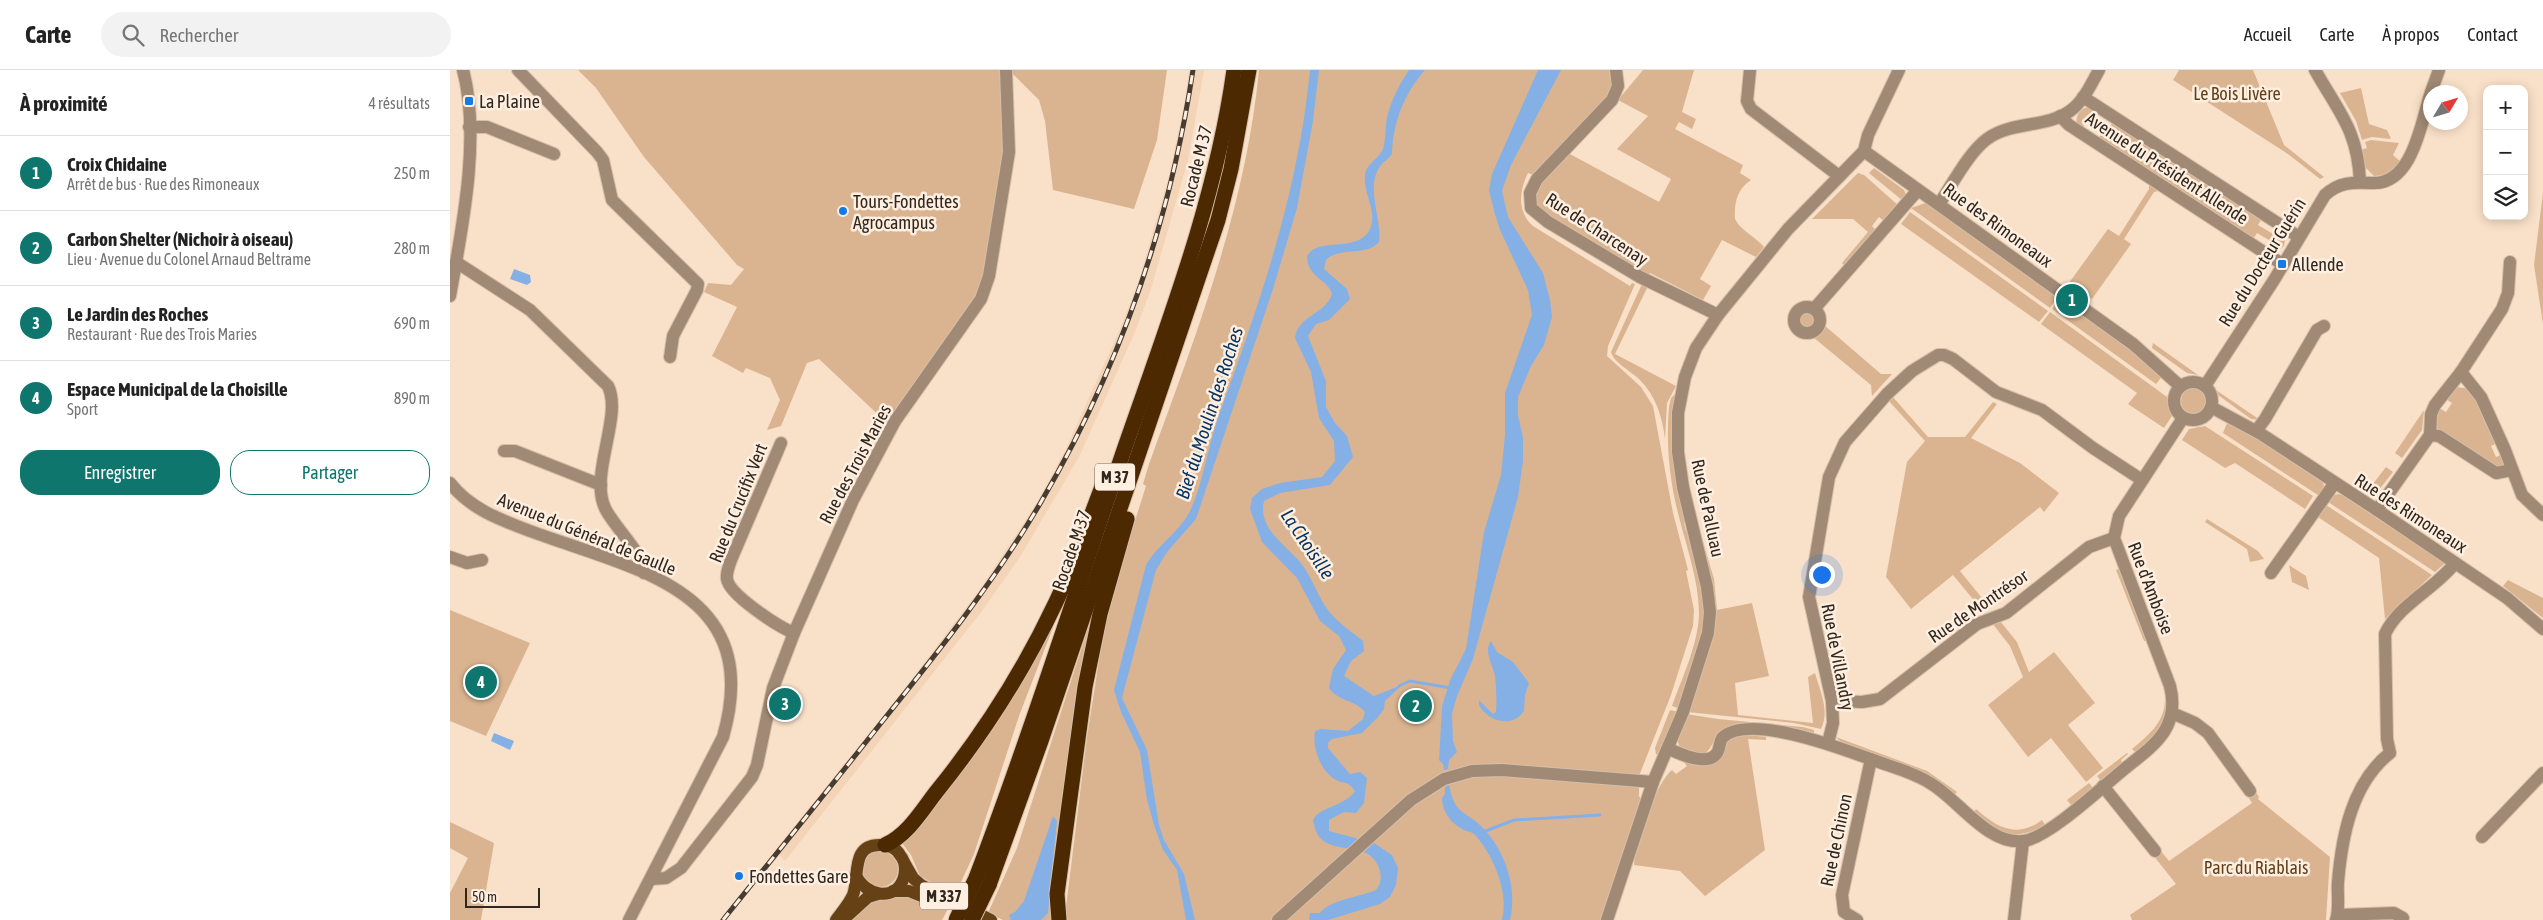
<!DOCTYPE html>
<html lang="fr">
<head>
<meta charset="utf-8">
<style>
	:root { --surface:#fff; --page:#f2f2f2; --text:#222; --muted:#767676; --line:#e0e0e0; --accent:#0f766e }
	body { margin:0; font-family:"Asap Condensed",sans-serif; background:var(--page); color:var(--text) }
	.controls { position:absolute; right:15px; top:15px; display:grid; overflow:hidden; border-radius:10px; box-shadow:0 2px 12px #0003 }
	.controls button { width:45px; height:45px; display:grid; place-items:center; padding:0; border:0; border-bottom:1px solid var(--line); background:var(--surface); color:var(--text); font:25px sans-serif }
	.compass { position:absolute; left:1973px; top:15px; width:45px; height:45px; border-radius:50%; background:var(--surface); box-shadow:0 2px 12px #0003; rotate:52deg }
	.scale { position:absolute; left:15px; bottom:12px; width:75px; box-sizing:border-box; padding-left:5px; border:2px solid #30271e; border-top:0; font-size:14px; line-height:18px; white-space:nowrap; color:#30271e; -webkit-text-stroke:4px #feefe1; paint-order:stroke }
	.you { position:absolute; left:1371px; top:504px; width:18px; height:18px; margin:-12px; border:4px solid #fff; border-radius:50%; background:#1a73e8; box-shadow:0 0 0 8px #1a73e833 }
	.badge { display:grid; place-items:center; width:32px; height:32px; border-radius:50%; background:var(--accent); color:#fff; font-size:16px; font-weight:700 }
	.pin { position:absolute; translate:-50% -50%; border:2px solid #fff; box-shadow:0 1px 5px #0006 }
	.list { margin:0; padding:0; list-style:none }
	h2 { display:flex; justify-content:space-between; align-items:center; height:65px; margin:0; padding:0 20px; font-size:21px }
	h2 small { font-size:16px; font-weight:400; color:var(--muted) }
	.list li { display:grid; grid-template-columns:32px 1fr auto; gap:15px; align-items:center; box-sizing:border-box; height:75px; padding:0 20px; border-top:1px solid var(--line) }
	.list b { display:block; font-size:19px; white-space:nowrap }
	.list p { margin:0; font-size:16px; white-space:nowrap; color:var(--muted) }
	.list em { font-size:16px; font-style:normal; color:var(--muted) }
	.actions { display:flex; gap:10px; padding:15px 20px }
	.actions a { flex:1; padding:11px 0; border:1px solid var(--accent); border-radius:20px; text-align:center; font-size:18px; color:var(--accent) }
	.actions .main { background:var(--accent); color:#fff }
	.icon { flex:none; width:28px; height:28px; fill:none; stroke:currentColor; stroke-width:2; stroke-linecap:round; stroke-linejoin:round }
	.map { position:relative; flex:none; width:2093px; height:850px; overflow:hidden }
	header { display:flex; align-items:center; gap:30px; box-sizing:border-box; height:70px; padding:0 25px; background:var(--surface); border-bottom:1px solid var(--line) }
	header strong { font-size:24px }
	nav { display:flex; gap:28px; margin-inline-start:auto; font-size:18px }
	.search { width:350px; height:45px; background:var(--page); display:flex; align-items:center; gap:12px; box-sizing:border-box; padding:0 18px; border-radius:28px; color:var(--muted); font-size:19px }
	main { display:flex }
	aside { flex:1; background:var(--surface) }
	.map>svg:first-child { display:block }
	.built { fill:#f3d4b7 }
	.green { fill:#dab490 }
	.water { fill:#85b0e6 }
	.lines { fill:none; stroke-linecap:round; stroke-linejoin:round }
	.stream { stroke:#85b0e6; stroke-width:3 }
	.minor-casing { stroke:#d5bfa9; stroke-width:14 }
	.major-casing { stroke:#d5bfa9; stroke-width:14 }
	.highway-casing { stroke:#d5bfa9; stroke-width:17 }
	.minor { stroke:#a18a75; stroke-width:12 }
	.major { stroke:#674116; stroke-width:12 }
	.highway { stroke:#4c2900; stroke-width:15 }
	.rail-casing { stroke:#473c31; stroke-width:5 }
	.rail { stroke:#feefe1; stroke-width:3; stroke-dasharray:9; stroke-linecap:butt }
	.highway-bridge-casing { stroke:#d5bfa9; stroke-width:17; stroke-linecap:butt }
	.highway-bridge { stroke:#4c2900; stroke-width:15 }
	.poi-dot { fill:#157be4; stroke:#feefe1; stroke-width:2 }
	.labels { text-anchor:middle; dominant-baseline:central; stroke-width:5; stroke-linejoin:round; paint-order:stroke }
	.shield { fill:#feefe1; stroke:#6e6358; stroke-width:1 }
	.shield-label { font-size:16px; font-weight:bold; fill:#30271e }
	.park-label { font-size:18px; fill:#633f19; stroke:#feefe1 }
	.poi-label { font-size:18px; fill:#30271e; stroke:#feefe1; text-anchor:start }
	.street-label { font-size:18px; fill:#30271e; stroke:#feefe1 }
	.water-label { font-size:19px; font-style:italic; fill:#073464; stroke:#feefe1 }
</style>
</head>
<body>
<header>
<strong>Carte</strong>
<div class="search"><svg class="icon" aria-label="search" viewBox="0 0 24 24"><circle cx="10" cy="10" r="6"/><path d="M15 15l6 6"/></svg>Rechercher</div>
<nav><a>Accueil</a><a>Carte</a><a>À propos</a><a>Contact</a></nav>
</header>
<main>
<aside>
<h2>À proximité<small>4 résultats</small></h2>
<ul class="list">
<li><span class="badge">1</span><div><b>Croix Chidaine</b><p>Arrêt de bus · Rue des Rimoneaux</p></div><em>250 m</em></li>
<li><span class="badge">2</span><div><b>Carbon Shelter (Nichoir à oiseau)</b><p>Lieu · Avenue du Colonel Arnaud Beltrame</p></div><em>280 m</em></li>
<li><span class="badge">3</span><div><b>Le Jardin des Roches</b><p>Restaurant · Rue des Trois Maries</p></div><em>690 m</em></li>
<li><span class="badge">4</span><div><b>Espace Municipal de la Choisille</b><p>Sport</p></div><em>890 m</em></li>
</ul>
<div class="actions"><a class="main">Enregistrer</a><a>Partager</a></div>
</aside>
<div class="map">
<svg width="2093" height="850" viewBox="0 0 2093 850">
	<rect width="100%" height="100%" fill="#f9e0c8"/>
	<path class="built" d="M739,0H754L738,90L701,219L685,262L629,387L570,487L532,541L335,791L325,780L450,625L533,515L586,434L615,381L670,259L689,210L719,106L735,30Z"/>
	<g class="green">
		<path d="M128,0H556L559,39L535,217L438,354L369,289L357,293L331,356L317,360L330,330L320,308L296,298L293,303L262,286L287,237L254,222L258,213L281,215L294,199L287,195L194,87L146,18Z"/>
		<path d="M559,0H717L707,70L684,139L603,120L595,51L589,30Z"/>
		<path d="M809,0H1159L1163,20L1083,105L1078,103C1069,121 1067,142 1083,156L1180,216L1182,213L1185,214L1158,276L1157,286L1191,317L1203,336L1223,443L1238,500L1236,501L1244,540L1243,556L1221,625L1189,706V726L1192,731L1153,850H618L615,845L637,667L653,565L671,495L696,416L693,414L699,394C746,265 796,137 809,0Z"/>
		<path d="M1193,0H1244L1232,42L1246,49L1242,59L1229,52L1225,59L1293,95L1290,103L1301,110C1287,119 1284,133 1285,149C1291,161 1305,166 1314,177L1306,187L1272,170L1250,209L1261,216L1253,230L1200,203L1197,208L1087,139L1083,122L1118,83L1209,132L1221,109L1167,79L1198,46L1168,30Z"/>
		<path d="M1729,0H1803L1834,75L1874,107L1870,109L1838,84L1723,10Z"/>
		<path d="M1911,18L1919,54L1937,60L1941,69L1922,67L1912,70L1906,51L1890,23Z"/>
		<path d="M1638,37L1644,39L1640,46L1659,58L1663,52L1812,148L1808,155L1828,167L1832,161L1836,166L1834,176L1828,181L1820,180L1824,173L1807,163L1803,169L1648,69L1652,62L1636,52L1632,58L1627,54C1625,46 1630,39 1638,37Z"/>
		<path d="M1921,70L1949,73L1943,85L1952,93L1941,104L1924,106L1914,96L1911,80L1917,78L1915,72Z"/>
		<path d="M1424,98L1454,120L1456,125L1453,131L1419,103Z"/>
		<path d="M1408,103L1414,105L1449,136L1435,152L1429,147L1422,156L1427,161L1396,197L1392,193L1418,162L1403,149H1362Z"/>
		<path d="M1699,115L1708,121L1704,122L1674,169L1681,174L1642,229L1619,213L1658,159L1669,166L1699,119Z"/>
		<path d="M2093,123V254L2084,195Z"/>
		<path d="M1478,132L1602,222L1601,224L1607,228L1600,238L1461,138Z"/>
		<path d="M1460,142L1598,241L1589,252L1451,154Z"/>
		<path d="M1192,214L1198,216L1165,284L1226,316L1217,333L1215,369C1212,346 1206,326 1189,309C1181,301 1164,293 1161,282Z"/>
		<path d="M1609,230L1680,278L1711,308L1706,314L1602,239Z"/>
		<circle cx="1356" cy="250" r="8"/>
		<path d="M1600,242L1717,327L1722,346L1714,358L1678,334L1687,323L1591,254Z"/>
		<path d="M1374,255L1431,304H1442L1422,326L1421,315L1363,267L1368,265Z"/>
		<path d="M1703,273L1748,305L1737,303L1702,278Z"/>
		<path d="M2007,317L2020,319L2047,373L2041,376L2046,387L2053,384L2057,394L2046,399L1985,357V345L1989,338L1996,342L2002,333L1996,329Z"/>
		<circle cx="1744" cy="331" r="13"/>
		<path d="M1766,320L1810,350L1801,349L1768,325Z"/>
		<path d="M1226,323L1237,450L1234,453L1236,461L1241,462L1250,502L1255,552L1230,639L1222,636C1232,608 1248,575 1249,544C1249,509 1235,473 1227,439C1219,406 1216,371 1219,337L1221,328Z"/>
		<path d="M1442,326L1478,367H1515L1543,332L1547,334L1521,368L1570,393L1609,423L1594,442L1590,437L1510,501L1540,538L1532,540L1503,505L1461,539L1436,507L1457,392L1475,371L1438,330Z"/>
		<path d="M1974,340L1972,360L1952,388L1945,383Z"/>
		<path d="M1777,353L1806,368L1872,412L1875,417L1871,427L1773,363Z"/>
		<path d="M1755,356L1863,426L1855,439L1785,393L1775,398L1732,370L1739,359Z"/>
		<path d="M1936,397L1943,402L1925,425L1915,424Z"/>
		<path d="M1888,424L1892,425L1995,493L1985,502L1878,432L1884,425Z"/>
		<path d="M1876,435L1982,505L1935,549L1929,488L1868,447Z"/>
		<path d="M1246,449L1264,509L1267,540L1302,533L1319,606L1285,613L1288,645L1363,653L1358,607L1365,603C1370,621 1380,641 1371,659L1344,653L1237,642L1258,578Z"/>
		<path d="M1757,449L1808,481L1814,489L1800,492L1797,479L1755,452Z"/>
		<path d="M1839,495L1856,506L1859,520L1842,512Z"/>
		<path d="M1669,499L1698,570L1694,571L1666,500Z"/>
		<path d="M2058,510L2093,528V548L2053,516Z"/>
		<path d="M0,540L80,573L36,666L0,651Z"/>
		<path d="M609,542L569,646L524,784L505,825L470,806L461,785L452,773Z"/>
		<path d="M643,543L604,850H553L538,843L567,778Z"/>
		<path d="M1550,551L1567,572L1579,602L1604,582L1645,633L1618,655L1653,698L1636,712L1601,668L1578,687L1538,635L1573,607L1560,576L1542,553Z"/>
		<path d="M1720,628L1711,660L1686,683L1682,679C1699,665 1715,652 1715,629Z"/>
		<path d="M1220,640L1229,642L1212,687L1206,684L1205,678Z"/>
		<path d="M1236,644L1268,649L1353,657L1364,660V663C1345,659 1287,648 1272,660C1263,668 1263,680 1251,686L1231,680L1227,670Z"/>
		<path d="M1290,664L1316,667V670L1298,669L1315,780L1255,826L1230,801L1184,795C1186,772 1205,714 1222,700L1226,704L1237,696L1233,691L1250,696L1259,694L1275,672Z"/>
		<path d="M1386,667L1477,701L1507,722L1504,725L1476,704L1392,673Z"/>
		<path d="M1677,683L1678,684L1671,690L1673,694L1651,711L1647,706Z"/>
		<path d="M1798,711L1809,727L1808,729L1880,787L1876,850H1682L1680,845L1726,814L1699,780L1706,775L1719,791L1802,733L1791,716Z"/>
		<path d="M1639,713L1643,718L1621,735L1617,730Z"/>
		<path d="M1526,739C1546,757 1567,769 1592,750L1595,755C1562,773 1551,763 1524,742Z"/>
		<path d="M0,752L44,773L31,850H0V823L18,788L0,778Z"/>
		<circle cx="430" cy="799" r="18"/>
		<path d="M462,825L498,839L492,850H400L420,831Z"/>
	</g>
	<g class="water">
		<path d="M860,0H869L863,51L847,138L823,219L746,449L717,482L706,500L672,628L697,680L709,755L714,770L734,804L745,850H736L727,800L713,780L705,758L697,730L690,682L671,642L664,620L696,495C708,474 731,461 741,439C753,413 758,376 768,348C810,232 848,124 860,0Z"/>
		<path d="M959,0H975C954,24 943,52 942,84C939,89 932,92 929,98C916,118 932,150 929,172C916,187 890,176 876,190L874,199L897,219L900,229L879,250L866,254L858,266L876,311V337L885,353L897,366L903,387L880,415L830,423L814,431C807,461 841,478 854,497C861,508 866,520 872,531C881,548 898,559 913,571L914,581L901,591L894,606L924,626L952,615L935,631L934,639L929,646L912,663L882,669L878,673V678L900,704L910,702L917,708L914,733L906,743L894,742L879,750V761L924,773L942,785L948,798L946,815L940,827L930,834L878,850H859L860,843H870C879,830 910,827 926,820C936,809 929,789 916,783C902,776 883,780 871,769C866,764 865,757 863,751C867,737 896,736 905,721C896,709 895,715 886,710C870,701 862,677 865,661L871,659L898,661L913,649L915,642C906,630 887,631 879,618L883,599L896,580L889,566L870,551L847,508L812,472L800,439L802,428L812,419L830,413L872,407L885,391L884,371L869,348L861,302L845,268C848,245 875,245 882,224C878,209 857,208 857,186C868,166 908,184 920,159C928,141 913,124 915,106C916,93 928,90 933,79C936,69 935,58 937,48C941,30 949,15 959,0Z"/>
		<path d="M1088,0H1111L1061,95L1052,121L1058,147L1093,203L1100,230L1102,247L1094,275L1081,296L1068,327V346L1073,367V391L1068,427L1023,589L1007,626L1002,644L1003,671L1007,682L999,690L998,699L994,700L993,694L989,690L992,636L1001,608L1016,579L1034,462L1051,405L1055,365V323L1082,245L1078,220L1050,160L1044,141L1039,120L1042,104Z"/>
		<path d="M64,199L80,205L81,212L77,215L60,209Z"/>
		<path d="M1041,571L1047,582L1063,592L1079,613L1075,625L1074,641C1062,659 1037,651 1029,635V630L1043,644L1046,642C1047,631 1046,617 1045,606C1043,595 1033,581 1041,571Z"/>
		<path d="M44,663L64,671L60,680L41,671Z"/>
		<path d="M999,715C1005,745 1013,739 1031,756C1055,779 1068,819 1060,850H1052C1059,823 1044,787 1026,766C1023,762 1020,762 1016,761C1003,755 992,743 992,728L995,724V717Z"/>
		<path d="M603,746L607,751L598,843L591,850H561L559,845L565,842L574,831Z"/>
	</g>
	<g class="lines">
		<g class="stream">
			<path d="M949,616L960,611L1001,618"/>
			<path d="M1033,762L1064,750L1150,745"/>
		</g>
		<defs>
			<g id="minor">
				<path d="M68,0L147,82L153,90L162,130L248,214L247,220L223,266L220,287"/>
				<path d="M1166,0L1168,16L1162,30L1087,109L1080,123L1081,138L1098,152L1190,207L1268,245"/>
				<path d="M1300,0L1297,31L1301,39L1389,106"/>
				<path d="M1865,0C1888,41 1908,60 1910,112"/>
				<path d="M1981,22L1989,0"/>
				<path d="M1633,27L1849,167"/>
				<path d="M1610,46L1619,55L1832,194"/>
				<path d="M19,57H37L104,84"/>
				<path d="M1414,81L1683,274L1730,316"/>
				<path d="M1414,81L1418,65L1449,0"/>
				<path d="M1489,134C1502,115 1519,82 1537,69C1562,51 1596,58 1620,41C1634,31 1641,14 1649,0"/>
				<path d="M6,192L80,240L158,316C173,346 139,404 155,438C163,456 195,485 194,503"/>
				<path d="M0,226C12,159 31,67 13,0"/>
				<circle cx="1357" cy="250" r="13"/>
				<path d="M1364,239L1468,120"/>
				<path d="M2011,302L2031,327L2055,380L2072,425L2093,445"/>
				<circle cx="1743" cy="331" r="19"/>
				<path d="M1755,316L1824,210L1875,125C1889,112 1903,112 1921,113C1962,116 1971,54 1980,25"/>
				<path d="M1761,337L1811,364L1927,440L2057,528L2093,559"/>
				<path d="M1806,361L1815,349L1867,260L1874,256"/>
				<path d="M1980,365L1989,366L2046,403L2062,400"/>
				<path d="M331,373L281,490C279,496 276,503 277,509C279,525 329,557 344,563"/>
				<path d="M54,381H65L151,415"/>
				<path d="M0,413C20,439 51,450 80,461C186,500 315,520 273,667L179,850"/>
				<path d="M1927,440L1980,365L1981,344L1985,335L2011,302L2052,239L2058,223L2060,192"/>
				<path d="M0,487L17,493L32,490"/>
				<path d="M1821,503L1884,414"/>
				<path d="M1382,631L1412,632L1430,629L1527,554L1556,543L1639,477L1664,468"/>
				<path d="M1722,643L1745,653L1758,663L1800,721"/>
				<path d="M1378,673L1383,653L1382,631L1359,527L1379,407L1395,372L1437,324L1462,301L1488,285H1494L1503,289L1546,322L1592,340L1643,378L1692,410"/>
				<path d="M1219,679C1230,684 1258,697 1267,683C1270,679 1269,673 1272,668C1298,642 1393,679 1423,690C1442,697 1463,702 1480,713C1508,729 1538,776 1574,771C1600,767 1655,714 1678,696C1707,673 1730,656 1720,616L1664,468L1669,446L1733,348"/>
				<path d="M1653,716L1705,781"/>
				<path d="M2032,767L2093,703"/>
				<path d="M201,809L216,808L231,798L302,707L307,695L323,618L344,563L403,430L445,351L531,229L539,206L559,82L556,0"/>
				<path d="M1888,845L1944,843L1953,848"/>
				<path d="M828,850L961,730L994,709L1022,701L1052,700L1203,712"/>
				<path d="M1157,850L1203,712L1233,642L1258,563L1260,542L1257,517L1233,417L1228,382V343L1235,307L1246,278L1268,245L1338,159L1414,81"/>
				<path d="M1407,850L1394,842L1392,825L1421,689"/>
				<path d="M1564,850L1573,771"/>
				<path d="M1886,850C1890,838 1887,824 1888,812C1892,765 1902,713 1940,683L1937,669L1935,564C1949,534 1985,519 2005,493"/>
			</g>
			<g id="major">
				<path d="M455,794L463,808L471,815L541,850"/>
				<path d="M443,821H459L484,831"/>
				<path d="M395,848L418,827L428,824"/>
				<path d="M386,850C392,842 399,834 403,825C410,806 400,774 431,775C439,775 446,778 450,785C455,791 456,799 454,807C446,833 415,826 406,805"/>
			</g>
			<g id="highway">
				<path d="M435,775C458,765 472,740 487,721C534,663 574,600 606,532C625,492 639,450 655,409"/>
				<path d="M526,808C580,666 626,521 675,377C718,253 766,130 784,0"/>
				<path d="M539,815L591,671L768,150L781,99L799,0"/>
				<path d="M609,850L607,824L635,617L650,544L677,449"/>
			</g>
		</defs>
		<use href="#minor" class="minor-casing"/>
		<use href="#major" class="major-casing"/>
		<use href="#highway" class="highway-casing"/>
		<use href="#minor" class="minor"/>
		<use href="#major" class="major"/>
		<use href="#highway" class="highway"/>
		<defs>
			<path id="rail" d="M273,850C326,784 379,719 431,653C488,582 545,511 591,432C669,299 720,152 743,0"/>
		</defs>
		<use href="#rail" class="rail-casing"/>
		<use href="#rail" class="rail"/>
		<defs>
			<g id="highway-bridge">
				<path d="M506,850L526,808"/>
				<path d="M522,850L539,815"/>
			</g>
		</defs>
		<use href="#highway-bridge" class="highway-bridge-casing"/>
		<use href="#highway-bridge" class="highway-bridge"/>
	</g>
	<g class="poi-dot">
		<rect x="14" y="26" width="10" height="10" rx="2.5"/>
		<circle cx="393" cy="141" r="5"/>
		<rect x="1827" y="189" width="10" height="10" rx="2.5"/>
		<circle cx="289" cy="806" r="5"/>
	</g>
	<g class="labels">
		<g class="shield">
			<rect x="645" y="393.5" width="40" height="27" rx="4"/>
			<rect x="470" y="812.5" width="48" height="27" rx="4"/>
		</g>
		<g class="shield-label">
			<text x="665" y="407">M 37</text>
			<text x="494" y="826">M 337</text>
		</g>
		<g class="park-label">
			<text x="1787" y="23">Le Bois Livère</text>
			<text x="1806" y="797">Parc du Riablais</text>
		</g>
		<g class="poi-label">
			<text x="29" y="31">La Plaine</text>
			<text x="403" y="131">Tours-Fondettes<tspan x="403" dy="21">Agrocampus</tspan></text>
			<text x="1842" y="194">Allende</text>
			<text x="299" y="806">Fondettes Gare</text>
		</g>
		<g class="street-label">
			<text transform="translate(746 96) rotate(-76)">Rocade M 37</text>
			<text transform="translate(1717 98) rotate(33)">Avenue du Président Allende</text>
			<text transform="translate(1548 155) rotate(36)">Rue des Rimoneaux</text>
			<text transform="translate(1147 159) rotate(33)">Rue de Charcenay</text>
			<text transform="translate(1812 192) rotate(-58)">Rue du Docteur Guérin</text>
			<text transform="translate(405 394) rotate(-62)">Rue des Trois Maries</text>
			<text transform="translate(288 433) rotate(-68)">Rue du Crucifix Vert</text>
			<text transform="translate(1258 438) rotate(78)">Rue de Palluau</text>
			<text transform="translate(1961 443) rotate(33)">Rue des Rimoneaux</text>
			<text transform="translate(137 464) rotate(22)">Avenue du Général de Gaulle</text>
			<text transform="translate(621 480) rotate(-71)">Rocade M 37</text>
			<text transform="translate(1701 518) rotate(69)">Rue d'Amboise</text>
			<text transform="translate(1528 536) rotate(-34)">Rue de Montrésor</text>
			<text transform="translate(1388 587) rotate(79)">Rue de Villandry</text>
			<text transform="translate(1386 770) rotate(-78)">Rue de Chinon</text>
		</g>
		<g class="water-label">
			<text transform="translate(759 343) rotate(-72)">Bief du Moulin des Roches</text>
			<text transform="translate(858 474) rotate(56)">La Choisille</text>
		</g>
	</g>
</svg>
<div class="controls">
<button>+</button>
<button>−</button>
<button><svg class="icon" aria-label="layers" viewBox="0 0 24 24"><path d="M12 4l9 5-9 5-9-5zM3 14l9 5 9-5"/></svg></button>
</div>
<svg class="compass" viewBox="-18 -18 36 36"><path d="M0-13l5 13h-10z" fill="#e53935"/><path d="M0 13l5-13h-10z" fill="#767676"/></svg>
<div class="scale">50 m</div>
<div class="you"></div>
<div class="pin badge" style="left:1622px;top:230px">1</div>
<div class="pin badge" style="left:966px;top:636px">2</div>
<div class="pin badge" style="left:335px;top:634px">3</div>
<div class="pin badge" style="left:31px;top:612px">4</div>
</div>
</main>
</body>
</html>
